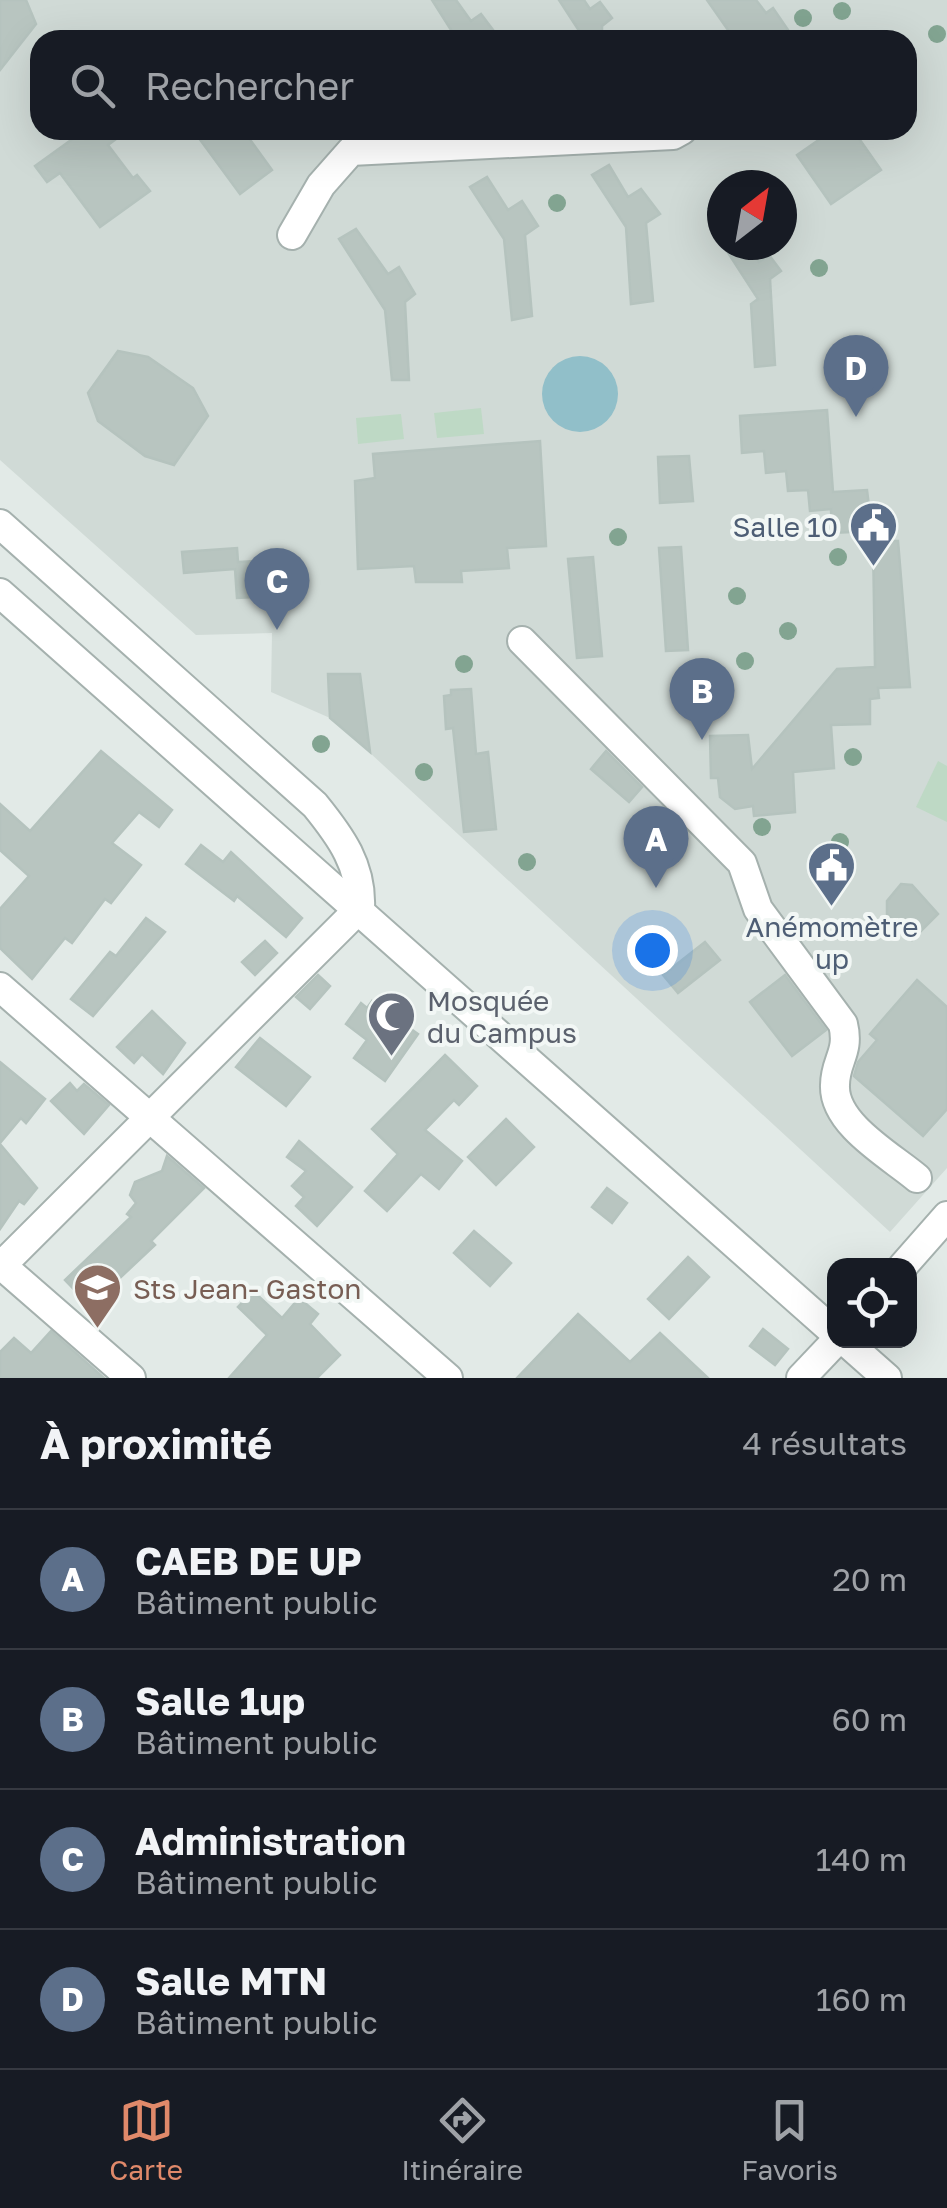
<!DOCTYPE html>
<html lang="fr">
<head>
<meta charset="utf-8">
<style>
	:root { --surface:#171b24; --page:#242831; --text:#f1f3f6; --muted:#9ea1a6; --line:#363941; --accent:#e0896a }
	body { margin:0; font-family:"Golos Text",sans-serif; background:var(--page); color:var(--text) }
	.controls { position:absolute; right:30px; bottom:30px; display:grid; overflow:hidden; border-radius:20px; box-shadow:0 10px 40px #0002 }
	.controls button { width:90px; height:90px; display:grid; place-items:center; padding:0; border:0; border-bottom:2px solid var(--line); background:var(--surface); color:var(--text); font:50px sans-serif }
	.compass { position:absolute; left:707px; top:170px; width:90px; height:90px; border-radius:50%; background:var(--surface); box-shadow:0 10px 40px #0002; rotate:31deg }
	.you { position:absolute; left:652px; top:950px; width:35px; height:35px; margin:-25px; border:8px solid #fff; border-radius:50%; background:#1a73e8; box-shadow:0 0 0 15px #1a73e833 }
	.badge { display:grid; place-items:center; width:65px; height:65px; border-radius:50%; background:var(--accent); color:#fff; font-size:32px; font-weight:700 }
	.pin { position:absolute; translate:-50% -82px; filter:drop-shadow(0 2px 5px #0008) }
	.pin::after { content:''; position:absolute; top:52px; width:35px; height:30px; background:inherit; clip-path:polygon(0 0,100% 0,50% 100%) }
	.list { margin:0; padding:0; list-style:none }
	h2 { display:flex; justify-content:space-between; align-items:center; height:130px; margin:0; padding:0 40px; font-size:42px }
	h2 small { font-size:32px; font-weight:400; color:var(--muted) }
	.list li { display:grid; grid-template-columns:65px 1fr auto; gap:30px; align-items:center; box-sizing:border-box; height:140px; padding:0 40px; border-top:2px solid var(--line) }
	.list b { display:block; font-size:38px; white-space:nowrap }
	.list p { margin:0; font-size:32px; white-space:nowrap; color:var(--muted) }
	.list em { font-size:32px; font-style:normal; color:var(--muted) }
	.icon { flex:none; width:55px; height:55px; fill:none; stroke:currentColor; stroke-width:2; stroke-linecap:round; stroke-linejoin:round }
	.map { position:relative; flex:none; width:947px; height:1378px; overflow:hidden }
	.search { position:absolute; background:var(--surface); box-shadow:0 10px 40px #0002; left:30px; right:30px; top:30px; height:110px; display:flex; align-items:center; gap:25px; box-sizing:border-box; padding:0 35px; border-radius:30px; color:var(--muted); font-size:38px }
	.sheet { height:690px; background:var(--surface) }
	nav { display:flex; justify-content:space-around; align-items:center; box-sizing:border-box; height:140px; border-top:2px solid var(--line); background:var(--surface); font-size:28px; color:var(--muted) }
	nav a { display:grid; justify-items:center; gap:5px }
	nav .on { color:var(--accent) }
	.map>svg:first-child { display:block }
	.built { fill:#d0dad6; fill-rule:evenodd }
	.green { fill:#bed9c5 }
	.water { fill:#91bfc9 }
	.building { fill:#b8c5c0; stroke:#b5c3be; stroke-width:2.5 }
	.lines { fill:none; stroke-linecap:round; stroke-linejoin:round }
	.minor-casing { stroke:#a5b1ae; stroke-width:32 }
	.minor { stroke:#fff; stroke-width:28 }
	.tree { fill:#82a491 }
	.labels { text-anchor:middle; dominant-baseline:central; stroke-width:8; stroke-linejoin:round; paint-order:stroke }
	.service-label { font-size:28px; fill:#4e5e75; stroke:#f2f7f5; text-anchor:end }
	.worship-label { font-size:28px; fill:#5b616d; stroke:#f2f7f5; text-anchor:start }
	.education-label { font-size:28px; fill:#785e54; stroke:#f2f7f5; text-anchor:start }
</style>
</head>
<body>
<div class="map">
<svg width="947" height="1378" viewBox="0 0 947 1378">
	<rect width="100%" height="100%" fill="#e2eae7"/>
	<path class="built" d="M0,0H947V1168L890,1232L357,741L330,718L271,692L272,633L196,635L0,460ZM40,40H907V130H40ZM722,185H782V245H722Z"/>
	<g class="green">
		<path d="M481,408L484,434L437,438L434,413Z"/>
		<path d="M401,414L404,439L358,444L356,418Z"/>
		<path d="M938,761L947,766V822L916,807Z"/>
	</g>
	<circle class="water" cx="580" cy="394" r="38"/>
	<g class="building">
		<path d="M0,0H26L36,24L0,70Z"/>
		<path d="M432,0H456L471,21L481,14L493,30L483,40H443L453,33Z"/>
		<path d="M559,0H584L590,9L600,2L612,18L602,26V40H585Z"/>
		<path d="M707,0H756L766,13L773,8L788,30L774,40H735Z"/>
		<path d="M85,130H128L108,145L133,178L137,175L150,191L100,227L60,173L47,182L35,166Z"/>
		<path d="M193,130H243L272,170L240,194Z"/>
		<path d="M833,130H853L881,170L831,204L797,155Z"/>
		<path d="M609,165L628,197L641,189L660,214L646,223L653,301L631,304L626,227L592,175Z"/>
		<path d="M487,177L508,210L522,201L538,226L525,235L532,316L512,320L504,239L470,187Z"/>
		<path d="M356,229L388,274L399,267L415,294L405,302L409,380H392L385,310L339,239Z"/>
		<path d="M723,245H748L759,262L769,255L781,271L770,279L775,365L755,367L751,304L758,299Z"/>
		<path d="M118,351L148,357L193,388L208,416L174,465L145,456L98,421L88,393Z"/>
		<path d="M827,410L833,492L867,490L872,531L832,533L831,509L810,511L808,490L788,491L786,471L766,473L764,451L742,453L740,416Z"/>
		<path d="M540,441L546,546L507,548L509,568L461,571L462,582H416L414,566L358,569L355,481L375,478L373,454Z"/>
		<path d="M689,456L693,501L660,503L658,457Z"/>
		<path d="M873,541H898L910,687L878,688L879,698L870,699V724L831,725L834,768L793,772L795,812L754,816L753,806L735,809L720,797L718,778H711L710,736L748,735L752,769L837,669L875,667Z"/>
		<path d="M681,547L688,650L666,651L659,548Z"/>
		<path d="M237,548L238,562L255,561L256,597L237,598L235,569L184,573L182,552Z"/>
		<path d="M593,557L602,656L577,658L568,559Z"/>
		<path d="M328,674H360L370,752L330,718Z"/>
		<path d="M471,689L476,754L488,752L496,829L464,832L453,728L446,729L444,696L451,695V690Z"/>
		<path d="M101,751L172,810L159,827L139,812L112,843L141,865L111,903L105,899L72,943L65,938L32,979L0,948V909L29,876L0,850V804L30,831Z"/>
		<path d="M606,751L642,787L629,802L591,769Z"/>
		<path d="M201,845L223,862L231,852L302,918L286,937L237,896L234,901L186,864Z"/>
		<path d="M901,884L912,885L938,914L912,940L887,914V901Z"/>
		<path d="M146,918L165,932L93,1016L71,999L110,952L116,956Z"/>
		<path d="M265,941L277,953L255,975L242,962Z"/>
		<path d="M705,942L720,960L678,993L663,975Z"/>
		<path d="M318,975L330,986L310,1009L296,997Z"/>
		<path d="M785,975L826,1030L792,1056L750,1002Z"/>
		<path d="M917,980L947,1007V1109L923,1136L854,1076L858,1062L877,1040L870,1034Z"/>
		<path d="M372,1001L418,1034L385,1081L354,1058L367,1040L346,1024L361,1003L367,1008Z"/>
		<path d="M152,1011L185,1043L163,1074L142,1054L134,1063L117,1047Z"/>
		<path d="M260,1038L310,1077L286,1106L236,1067Z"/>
		<path d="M445,1055L477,1086L459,1105L454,1100L425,1130L462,1161L439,1189L421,1174L387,1211L365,1191L398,1154L372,1129Z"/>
		<path d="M0,1062L45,1099L26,1123L21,1118L0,1143Z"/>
		<path d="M70,1083L77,1091L84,1084L109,1105L84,1134L51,1101Z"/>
		<path d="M506,1119L534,1147L496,1185L468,1157Z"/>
		<path d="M299,1141L352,1187L317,1226L296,1206L304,1197L292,1186L306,1171L287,1157Z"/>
		<path d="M0,1144L37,1188L24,1204L19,1201L0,1229Z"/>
		<path d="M167,1156L204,1188L151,1241L155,1245L90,1306L65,1280L131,1217L127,1214L136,1203L130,1195L135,1182L162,1171Z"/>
		<path d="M607,1188L627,1203L612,1223L592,1207Z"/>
		<path d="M474,1231L511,1263L490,1286L454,1253Z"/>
		<path d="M688,1257L709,1277L669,1319L648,1299Z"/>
		<path d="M253,1291L282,1318L299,1298L318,1314L310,1324L340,1355L317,1378H229L267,1335L238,1307Z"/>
		<path d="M578,1314L630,1362L660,1333L708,1378H517Z"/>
		<path d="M763,1329L788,1349L775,1365L750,1346Z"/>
		<path d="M51,1331L104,1378H0V1352L14,1338L31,1353Z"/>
	</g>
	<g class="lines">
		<defs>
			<g id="minor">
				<path d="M292,235L321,185L351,151L673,135L682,130"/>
				<path d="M0,524L315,805C341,837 362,866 360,908L0,1267"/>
				<path d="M0,593L834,1332"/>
				<path d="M522,641L742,863L758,909L843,1024C850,1053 835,1060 835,1085C833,1124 891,1156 917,1178"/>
				<path d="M0,987L448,1378"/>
				<path d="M0,1264L131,1378"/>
				<path d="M903,1266L947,1216"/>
				<path d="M844,1340L887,1378"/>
				<path d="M801,1378L837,1340"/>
			</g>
		</defs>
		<use href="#minor" class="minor-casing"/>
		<use href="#minor" class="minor"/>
	</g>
	<g class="tree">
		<circle cx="842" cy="11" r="9"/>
		<circle cx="803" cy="18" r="9"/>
		<circle cx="937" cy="34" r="9"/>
		<circle cx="557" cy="203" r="9"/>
		<circle cx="819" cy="268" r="9"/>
		<circle cx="618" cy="537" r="9"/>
		<circle cx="838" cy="557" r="9"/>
		<circle cx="737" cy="596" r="9"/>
		<circle cx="788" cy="631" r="9"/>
		<circle cx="745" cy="661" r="9"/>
		<circle cx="464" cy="664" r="9"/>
		<circle cx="708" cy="679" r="9"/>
		<circle cx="716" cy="695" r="9"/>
		<circle cx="321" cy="744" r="9"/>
		<circle cx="853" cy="757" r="9"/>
		<circle cx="424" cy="772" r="9"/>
		<circle cx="762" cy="827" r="9"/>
		<circle cx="840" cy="842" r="9"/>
		<circle cx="527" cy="862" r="9"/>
	</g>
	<defs>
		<symbol id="civic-pin" viewBox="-11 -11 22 30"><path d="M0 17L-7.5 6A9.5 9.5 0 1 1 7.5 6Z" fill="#5c6f8a" stroke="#f2f7f5"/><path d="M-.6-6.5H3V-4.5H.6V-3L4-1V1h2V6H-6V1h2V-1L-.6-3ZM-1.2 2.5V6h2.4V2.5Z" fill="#fff"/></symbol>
		<symbol id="mosque-pin" viewBox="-11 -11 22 30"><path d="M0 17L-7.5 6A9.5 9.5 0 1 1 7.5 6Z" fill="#6b7280" stroke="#f2f7f5"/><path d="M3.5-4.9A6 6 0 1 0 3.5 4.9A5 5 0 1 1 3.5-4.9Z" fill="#fff"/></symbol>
		<symbol id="school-pin" viewBox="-11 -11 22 30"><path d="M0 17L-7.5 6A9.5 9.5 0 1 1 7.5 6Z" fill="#8d6e63" stroke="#f2f7f5"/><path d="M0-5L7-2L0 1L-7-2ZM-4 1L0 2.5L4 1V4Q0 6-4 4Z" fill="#fff"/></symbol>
	</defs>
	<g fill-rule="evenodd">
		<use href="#civic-pin" x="846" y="498" width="55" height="75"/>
		<use href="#civic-pin" x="804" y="838" width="55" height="75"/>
		<use href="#mosque-pin" x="364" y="988" width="55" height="75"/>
		<use href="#school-pin" x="70" y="1260" width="55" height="75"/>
	</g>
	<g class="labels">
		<g class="service-label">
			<text x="838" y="526">Salle 10</text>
			<text x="832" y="926" text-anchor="middle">Anémomètre<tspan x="832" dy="32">up</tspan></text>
		</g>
		<g class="worship-label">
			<text x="427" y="1000">Mosquée<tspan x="427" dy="32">du Campus</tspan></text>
		</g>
		<g class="education-label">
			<text x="133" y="1288">Sts Jean- Gaston</text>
		</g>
	</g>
</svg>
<div class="controls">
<button><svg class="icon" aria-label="locate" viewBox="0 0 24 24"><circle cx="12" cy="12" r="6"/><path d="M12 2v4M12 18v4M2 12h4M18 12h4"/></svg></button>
</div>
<svg class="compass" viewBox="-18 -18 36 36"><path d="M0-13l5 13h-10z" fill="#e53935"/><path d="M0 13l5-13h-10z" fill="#9ea1a6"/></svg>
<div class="you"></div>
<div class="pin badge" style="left:656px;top:888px;background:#5c6f8a">A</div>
<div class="pin badge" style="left:702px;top:740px;background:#5c6f8a">B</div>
<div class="pin badge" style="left:277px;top:630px;background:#5c6f8a">C</div>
<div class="pin badge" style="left:856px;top:417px;background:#5c6f8a">D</div>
<div class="search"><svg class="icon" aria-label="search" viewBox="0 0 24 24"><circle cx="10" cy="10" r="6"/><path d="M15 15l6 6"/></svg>Rechercher</div>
</div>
<section class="sheet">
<h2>À proximité<small>4 résultats</small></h2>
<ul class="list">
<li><span class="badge" style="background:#5c6f8a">A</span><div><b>CAEB DE UP</b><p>Bâtiment public</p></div><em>20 m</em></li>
<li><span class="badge" style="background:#5c6f8a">B</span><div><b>Salle 1up</b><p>Bâtiment public</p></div><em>60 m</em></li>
<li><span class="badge" style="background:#5c6f8a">C</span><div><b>Administration</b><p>Bâtiment public</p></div><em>140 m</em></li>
<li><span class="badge" style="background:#5c6f8a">D</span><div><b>Salle MTN</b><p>Bâtiment public</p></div><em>160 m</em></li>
</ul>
</section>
<nav>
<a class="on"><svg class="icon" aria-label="map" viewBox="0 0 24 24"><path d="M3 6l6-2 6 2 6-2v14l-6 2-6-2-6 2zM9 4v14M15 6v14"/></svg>Carte</a>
<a><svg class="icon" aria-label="directions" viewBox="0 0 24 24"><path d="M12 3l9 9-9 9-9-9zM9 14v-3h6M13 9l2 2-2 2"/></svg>Itinéraire</a>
<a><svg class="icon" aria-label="saved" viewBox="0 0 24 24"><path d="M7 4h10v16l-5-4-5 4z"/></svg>Favoris</a>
</nav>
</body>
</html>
